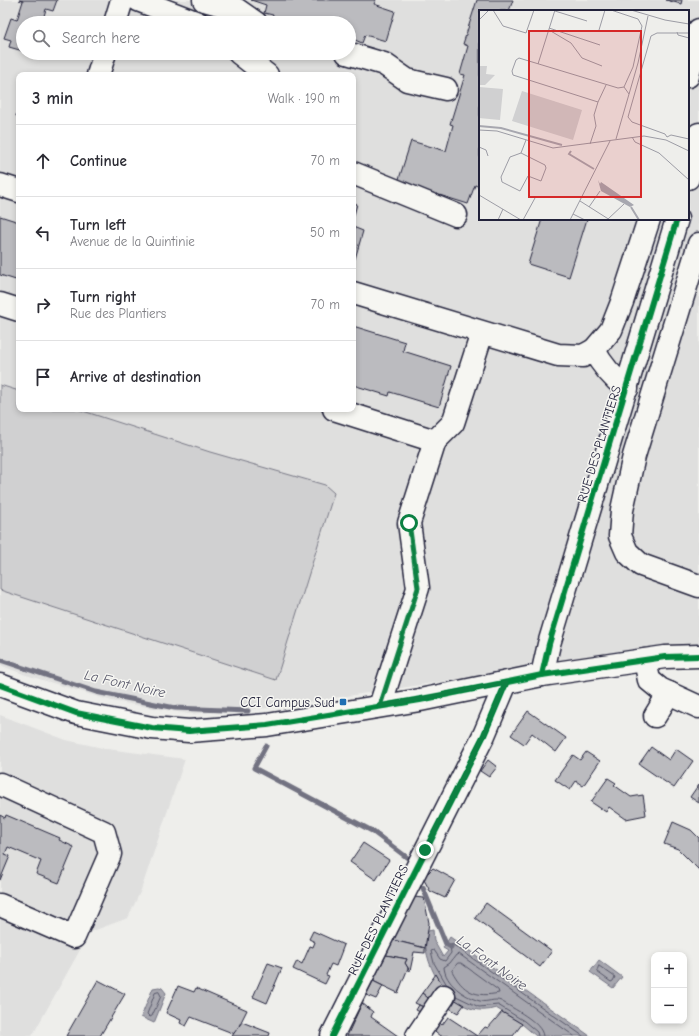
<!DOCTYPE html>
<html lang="en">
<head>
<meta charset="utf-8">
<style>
	:root { --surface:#fff; --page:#f2f2f3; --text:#2b2b33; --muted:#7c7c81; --line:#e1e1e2 }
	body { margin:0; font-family:"Comic Neue",sans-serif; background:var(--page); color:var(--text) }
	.controls { position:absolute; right:12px; bottom:12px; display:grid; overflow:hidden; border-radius:8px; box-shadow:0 2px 6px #0003 }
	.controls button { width:36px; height:36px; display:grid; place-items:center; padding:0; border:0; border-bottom:1px solid var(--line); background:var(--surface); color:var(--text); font:20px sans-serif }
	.stop { position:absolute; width:12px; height:12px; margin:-9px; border:3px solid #0b8043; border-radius:50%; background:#fff }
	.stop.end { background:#0b8043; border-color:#fff; box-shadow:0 1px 4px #0008 }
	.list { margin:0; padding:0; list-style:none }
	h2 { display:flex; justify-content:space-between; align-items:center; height:52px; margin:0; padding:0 16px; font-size:17px }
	h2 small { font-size:13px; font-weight:400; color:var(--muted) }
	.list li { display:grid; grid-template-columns:26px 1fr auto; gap:12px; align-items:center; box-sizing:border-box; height:72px; padding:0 16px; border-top:1px solid var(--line) }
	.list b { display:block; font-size:15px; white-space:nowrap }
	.list p { margin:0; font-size:13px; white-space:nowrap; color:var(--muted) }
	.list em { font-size:13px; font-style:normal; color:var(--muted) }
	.icon { flex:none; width:22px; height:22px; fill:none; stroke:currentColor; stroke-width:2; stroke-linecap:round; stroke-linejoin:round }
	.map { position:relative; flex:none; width:699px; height:1036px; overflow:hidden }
	.search { position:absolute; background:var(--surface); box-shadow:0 2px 6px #0003; left:16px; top:16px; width:340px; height:44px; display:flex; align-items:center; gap:10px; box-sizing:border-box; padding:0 14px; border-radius:22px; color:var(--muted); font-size:15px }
	.panel { position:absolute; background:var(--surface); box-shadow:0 2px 6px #0003; left:16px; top:72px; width:340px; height:340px; border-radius:8px }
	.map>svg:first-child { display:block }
	.built { fill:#dfdfde; fill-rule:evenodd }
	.green { fill:#d0d0d1; stroke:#797986 }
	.water { fill:#a7a7af; stroke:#727281 }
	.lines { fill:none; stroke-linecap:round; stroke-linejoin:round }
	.shore { stroke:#575769; stroke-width:1 }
	.stream { stroke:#727281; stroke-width:5 }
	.building { fill:#bbbbbf; stroke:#22223b }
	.minor-casing { stroke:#22223b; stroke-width:25 }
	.minor { stroke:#f6f6f2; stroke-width:22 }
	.cycleway-casing { stroke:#f6f6f2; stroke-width:8 }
	.cycleway { stroke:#00873e; stroke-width:6 }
	.route { stroke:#0b8043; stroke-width:5 }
	.poi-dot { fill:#1f6fb2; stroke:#f6f6f2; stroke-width:1.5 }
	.labels { text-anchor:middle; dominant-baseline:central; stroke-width:3; stroke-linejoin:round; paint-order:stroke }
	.street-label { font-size:13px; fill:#22223b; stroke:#f6f6f2 }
	.poi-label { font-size:13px; fill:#22223b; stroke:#f6f6f2; text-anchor:end }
	.water-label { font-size:14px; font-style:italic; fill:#575769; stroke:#f6f6f2 }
	.inset-river { fill:none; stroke:#a7a7af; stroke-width:2 }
	.inset-road { fill:none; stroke:#9c9ca5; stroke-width:1 }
	.view { fill:#d62828; fill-opacity:0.15; stroke:#d62828; stroke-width:2 }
	.inset-edge { fill:none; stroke:#22223b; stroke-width:2 }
</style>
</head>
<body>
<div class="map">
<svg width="699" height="1036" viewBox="0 0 699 1036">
	<rect width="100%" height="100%" fill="#eeeeeb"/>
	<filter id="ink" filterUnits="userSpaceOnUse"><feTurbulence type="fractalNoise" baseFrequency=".025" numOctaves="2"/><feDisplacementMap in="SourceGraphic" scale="8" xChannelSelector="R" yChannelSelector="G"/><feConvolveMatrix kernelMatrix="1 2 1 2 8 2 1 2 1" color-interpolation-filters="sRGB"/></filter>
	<g filter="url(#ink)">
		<g class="built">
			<path d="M0,0H699V645L661,649L267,708L189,714L112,701L23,674L0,665ZM480,11H688V219H480ZM23,23H349V53H23ZM19,75H353V409H19Z"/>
			<path d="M0,715L66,740L107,749L185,759L141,890L128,918L90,932L32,1036H0Z"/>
		</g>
		<path class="green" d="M0,385L19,391V409H77L210,452L325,485L334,493L276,680L0,590Z"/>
		<g class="water">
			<path d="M433,930L434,941L443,957L448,951L443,948L450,937L590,1036H536L522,1024L496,1008C461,1020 431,981 426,949C425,943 427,936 428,931Z"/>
			<path d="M599,960L622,977L613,988L590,972Z"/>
			<path d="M159,987L162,988L166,993L154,1023L141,1017L153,988Z"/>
		</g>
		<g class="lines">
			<g class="shore">
				<path d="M458,963H461L498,990L499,993C476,998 463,992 452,971Z"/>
				<path d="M599,966L615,977L613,981L611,982L597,972Z"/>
				<path d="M447,985L434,963L431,951L434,950L440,959L445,961L451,953L450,946L452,944L583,1036"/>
				<path d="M159,992L161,996L152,1016L150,1017L147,1014L155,993Z"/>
				<path d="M456,996L479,1007L498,1005L524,1021L537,1032L538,1036"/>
				<path d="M543,1036C542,1022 512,1008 501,1001C494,998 487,1003 480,1001C464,997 445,983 444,967L450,963L456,955L459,954L574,1036"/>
			</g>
			<g class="stream">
				<path d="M0,660L96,692L175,708L248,711"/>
				<path d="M266,746L254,768L372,831L409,859"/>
				<path d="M423,888L446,944L451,947"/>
			</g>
		</g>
		<g class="building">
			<path d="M19,0H57L53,11L46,9L42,23H23V51L9,47L11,40L4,38L11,18L17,20L23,1Z"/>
			<path d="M251,0H376L374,4L395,11L386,41L365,35L362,43L355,40L354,43L349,41V23H288L272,18L273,15L264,13L266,5Z"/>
			<path d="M477,0H513L509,11H480V187L475,185L468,204L398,182L411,141L446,151L453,125L450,124L465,75L460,74L468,46L463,44Z"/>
			<path d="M666,0H682L681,4Z"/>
			<path d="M19,105V117L16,116Z"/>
			<path d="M353,202L357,204L353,219Z"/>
			<path d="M0,216L19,222V281L0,275Z"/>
			<path d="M542,219H587L569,277L528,264Z"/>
			<path d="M353,227L363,231L355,259H353Z"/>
			<path d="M353,326L405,342L403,351L451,366L439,407L390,392L389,396L353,385Z"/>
			<path d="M528,711L566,738L556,752L532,733L524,744L511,735Z"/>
			<path d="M651,747L669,760L676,749L693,761L674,788L639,764Z"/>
			<path d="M586,752L600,761L583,786L576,781L570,790L555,780L573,755L580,760Z"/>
			<path d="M488,760L497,767L489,777L480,771Z"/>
			<path d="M608,778L616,783L614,785L631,797L643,795L646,815L626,819L609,807L606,812L591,802Z"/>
			<path d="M699,784V803L690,797Z"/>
			<path d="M0,815L5,818L6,815L60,838L59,840L74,847L59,883L36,874L41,861L8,847L5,854L10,856L0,880Z"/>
			<path d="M673,822L691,830L699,838V870L678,849L664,844Z"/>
			<path d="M363,843L389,860L376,880L350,862Z"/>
			<path d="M433,868L455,880L445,898L430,891L423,878Z"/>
			<path d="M413,897L424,898L429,923L425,948L393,940Z"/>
			<path d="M486,903L552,951L540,967L475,918Z"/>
			<path d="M313,931L344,945L336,966L331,964L326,975L329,976L325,984L293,969L297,961L302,964L310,946L313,947L315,942L309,939Z"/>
			<path d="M393,940L425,948V953L414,952L410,971L405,963L407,959L386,955Z"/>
			<path d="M386,955L407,959L405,963L408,968L398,993L373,981Z"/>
			<path d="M268,963L282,968L267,1003L253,997Z"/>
			<path d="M436,974L443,986L433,1002L422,993Z"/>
			<path d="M98,980L125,994L100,1036H66Z"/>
			<path d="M373,981L383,986L376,999L366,995Z"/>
			<path d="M178,986L194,992L196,988L247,1010L235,1034L191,1017L186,1026L180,1023L181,1020L166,1013Z"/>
			<path d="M422,993L433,1002L428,1009L415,1003Z"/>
			<path d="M449,996L464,1005L458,1013L444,1005Z"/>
			<path d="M362,1003L373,1012L371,1017L398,1036H347Z"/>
			<path d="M419,1005L428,1009L424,1014L416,1010Z"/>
			<path d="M502,1012L522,1024L513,1036H441L430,1027L435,1019L442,1025L448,1017L477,1036L485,1027L488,1028Z"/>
			<path d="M242,1022L270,1033L269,1036H232Z"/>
		</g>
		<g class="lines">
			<defs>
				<g id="minor">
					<path d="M138,0L198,23"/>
					<path d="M204,0L236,9L256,23"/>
					<path d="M115,23L122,0"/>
					<path d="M239,53L267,75"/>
					<path d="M347,53L384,64L407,80L446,89"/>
					<path d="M98,75L105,53"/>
					<path d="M688,76L699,30"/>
					<path d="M353,173L456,215"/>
					<path d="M688,178L699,134"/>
					<path d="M0,185L19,191"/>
					<path d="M699,244L634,456L622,510L620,536L627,552L641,565L699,586"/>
					<path d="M353,293L558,355L583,356L594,350C602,366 613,378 627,389"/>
					<path d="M0,304L19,310"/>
					<path d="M594,350L611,330L622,302L649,219"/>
					<path d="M334,409L435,441L453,423L482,333"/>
					<path d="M645,660L649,680L660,689L699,707"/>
					<path d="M542,675L549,644L677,219"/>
					<path d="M0,685L76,713L152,728L189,731L267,725L420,700L542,675L665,657L699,656"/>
					<path d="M380,706L418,588L409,523L435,441"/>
					<path d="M655,716L669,693"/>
					<path d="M0,784L104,832L110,854L74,937L0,905"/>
					<path d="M332,1036L484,735L506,683"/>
					<path d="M417,1036L444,996"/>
				</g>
			</defs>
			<use href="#minor" class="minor-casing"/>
			<use href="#minor" class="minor"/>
			<defs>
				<g id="cycleway">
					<path d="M542,675L549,644L677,219"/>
					<path d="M0,685L76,713L152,728L189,731L267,725L420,700L542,675L665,657L699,656"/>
					<path d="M332,1036L484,735L506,683"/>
				</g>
			</defs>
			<use href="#cycleway" class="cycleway-casing"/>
			<use href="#cycleway" class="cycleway"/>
		</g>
	</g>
	<g class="lines" filter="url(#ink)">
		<path class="route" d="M409,523L418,588L380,706L506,683L484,735L425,850"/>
	</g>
	<rect class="poi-dot" x="339" y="698" width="8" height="8" rx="2"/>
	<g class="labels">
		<g class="street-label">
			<text transform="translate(599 444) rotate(-73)">RUE DES PLANTIERS</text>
			<text transform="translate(378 920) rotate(-64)">RUE DES PLANTIERS</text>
		</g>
		<g class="poi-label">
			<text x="335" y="702">CCI Campus Sud</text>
		</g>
		<g class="water-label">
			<text transform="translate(125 684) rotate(13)">La Font Noire</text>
			<text transform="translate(492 963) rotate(36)">La Font Noire</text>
		</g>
	</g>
	<g transform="translate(479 10)">
		<rect width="210" height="210" fill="#eeeeeb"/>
		<path d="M0,56H8L7,64L16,65L6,75H0ZM0,77L24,79L21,110L0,108ZM43,81L103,100L94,130L33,111Z" fill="#d0d0d1"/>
		<path d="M119,170L121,174L122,172L155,195L151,197L122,181Z" fill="#a7a7af"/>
		<path class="inset-river" d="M0,116L22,118L83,135M92,141L90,144L115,159M152,197L160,210"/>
		<path class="inset-road" d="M14,0L24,16L47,23L55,0M132,0L159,9L163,16L154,57L145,77M152,0L186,10L210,14M76,1L108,11M0,10L10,0M70,18L121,35M70,20L92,33L103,48L123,56M120,20L126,0M198,22L199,25L210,28M210,23H178L172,26L149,107L153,112L186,124L188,127L192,125L210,129M59,54L76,0M127,75L119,92L34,65L33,61L37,50L40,48L139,78L145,77L150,84M0,120L18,121L74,138L165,126L187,130L210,141M153,127L156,132L180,143L210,170M137,129L159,53L169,6M111,134L117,116L115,105L119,92M0,137L7,140L9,146M42,143L66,155L67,158L62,171L49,166L41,181L23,172L22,167L31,147L42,143L47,130M0,185L42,210M101,191L131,210M110,197L121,181M94,204L106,210M129,209L145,194M19,210L24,199M44,210L56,188M91,210L131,131"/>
		<path class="view" d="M50,21H162V187H50Z"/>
		<rect width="210" height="210" class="inset-edge"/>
	</g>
</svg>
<div class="controls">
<button>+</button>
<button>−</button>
</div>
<div class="stop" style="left:409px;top:523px"></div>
<div class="stop end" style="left:425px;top:850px"></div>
<div class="search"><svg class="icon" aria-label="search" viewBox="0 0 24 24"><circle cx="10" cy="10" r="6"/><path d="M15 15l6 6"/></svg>Search here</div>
<section class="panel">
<h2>3 min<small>Walk · 190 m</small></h2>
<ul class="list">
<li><svg class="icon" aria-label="ahead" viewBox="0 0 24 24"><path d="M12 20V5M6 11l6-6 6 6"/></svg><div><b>Continue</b></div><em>70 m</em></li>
<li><svg class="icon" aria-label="left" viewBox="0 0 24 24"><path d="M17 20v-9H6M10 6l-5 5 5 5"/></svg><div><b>Turn left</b><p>Avenue de la Quintinie</p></div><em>50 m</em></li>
<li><svg class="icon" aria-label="right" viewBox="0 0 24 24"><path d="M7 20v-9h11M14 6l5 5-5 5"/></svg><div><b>Turn right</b><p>Rue des Plantiers</p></div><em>70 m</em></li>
<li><svg class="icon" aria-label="arrive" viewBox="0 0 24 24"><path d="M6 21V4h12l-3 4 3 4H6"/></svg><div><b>Arrive at destination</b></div></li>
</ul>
</section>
</div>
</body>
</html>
